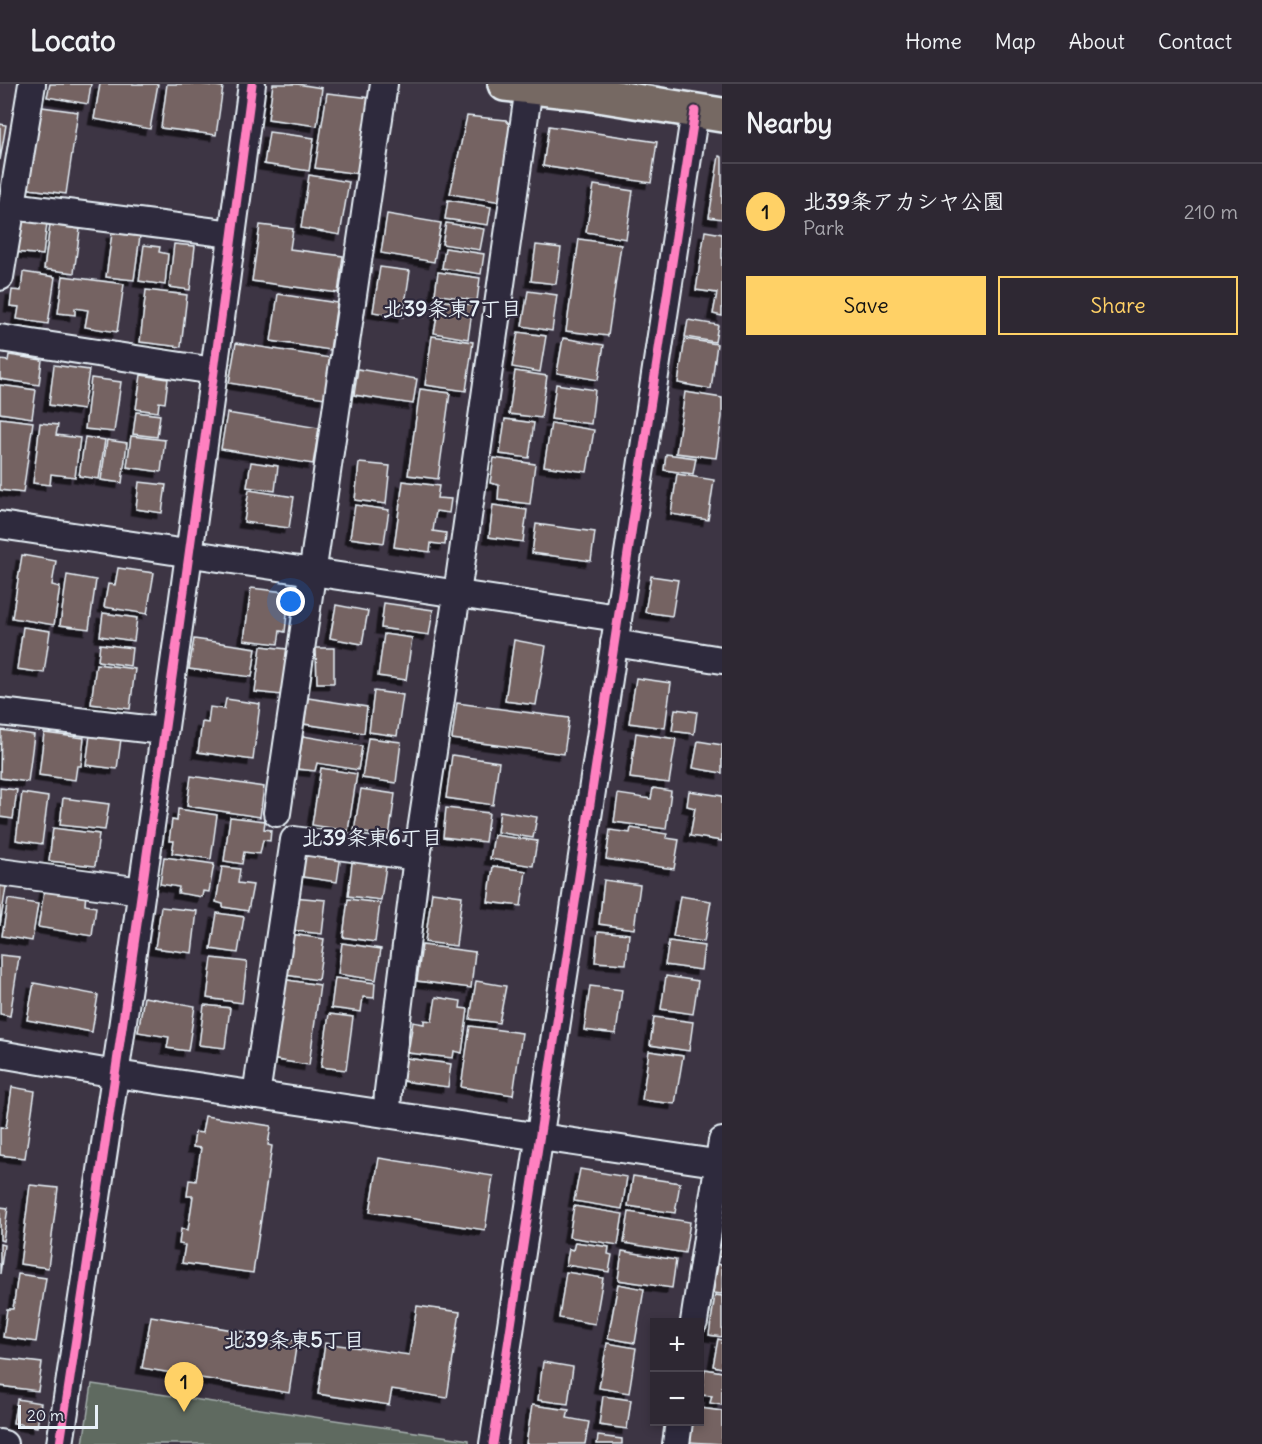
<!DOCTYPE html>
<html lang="en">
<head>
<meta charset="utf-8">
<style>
	:root { --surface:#2e2833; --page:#36303b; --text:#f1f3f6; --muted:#a7a6ac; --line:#49444e; --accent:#ffd166 }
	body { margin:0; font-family:Delius,"Klee One",sans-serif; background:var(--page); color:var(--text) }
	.controls { position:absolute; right:18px; bottom:18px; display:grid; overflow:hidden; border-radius:0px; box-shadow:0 3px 9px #0003 }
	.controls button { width:54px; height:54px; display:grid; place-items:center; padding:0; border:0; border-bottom:2px solid var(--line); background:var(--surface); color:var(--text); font:30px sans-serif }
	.scale { position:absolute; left:18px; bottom:15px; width:80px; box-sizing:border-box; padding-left:6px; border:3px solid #e8f1f8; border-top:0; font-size:16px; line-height:21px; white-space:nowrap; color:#e8f1f8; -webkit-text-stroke:4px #2f2a3d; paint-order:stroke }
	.you { position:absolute; left:291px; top:518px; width:21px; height:21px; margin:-15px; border:4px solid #fff; border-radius:50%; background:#1a73e8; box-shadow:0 0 0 9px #1a73e833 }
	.badge { display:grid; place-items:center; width:39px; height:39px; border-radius:50%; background:var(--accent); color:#111; font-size:20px; font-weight:700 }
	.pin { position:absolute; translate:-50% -50px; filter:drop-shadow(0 2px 3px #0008) }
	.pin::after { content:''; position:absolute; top:32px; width:21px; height:18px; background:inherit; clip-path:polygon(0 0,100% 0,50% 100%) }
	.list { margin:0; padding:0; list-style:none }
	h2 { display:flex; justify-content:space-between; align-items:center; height:78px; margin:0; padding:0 24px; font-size:26px }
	h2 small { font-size:20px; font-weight:400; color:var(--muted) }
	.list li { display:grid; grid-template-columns:39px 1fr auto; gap:18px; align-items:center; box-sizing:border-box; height:96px; padding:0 24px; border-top:2px solid var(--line) }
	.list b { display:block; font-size:22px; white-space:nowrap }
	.list p { margin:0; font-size:20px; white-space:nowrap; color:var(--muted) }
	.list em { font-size:20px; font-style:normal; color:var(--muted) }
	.actions { display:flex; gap:12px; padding:18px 24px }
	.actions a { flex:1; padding:14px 0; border:2px solid var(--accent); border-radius:0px; text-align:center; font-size:21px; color:var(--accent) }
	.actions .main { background:var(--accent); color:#111 }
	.map { position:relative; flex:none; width:722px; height:1360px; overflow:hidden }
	header { display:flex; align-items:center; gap:36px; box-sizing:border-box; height:84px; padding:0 30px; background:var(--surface); border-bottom:2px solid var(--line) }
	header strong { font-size:28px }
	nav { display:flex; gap:33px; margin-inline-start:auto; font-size:21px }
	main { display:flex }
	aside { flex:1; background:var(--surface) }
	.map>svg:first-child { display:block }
	.green { fill:#5f6b61; stroke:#a4aeac; stroke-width:1.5 }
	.building { fill:#756362; stroke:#e8f1f8; stroke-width:1.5; filter:url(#shadow) }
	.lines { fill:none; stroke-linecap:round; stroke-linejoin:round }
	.street-casing { stroke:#e8f1f8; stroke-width:30 }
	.primary-casing { stroke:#e8f1f8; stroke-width:38 }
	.street { stroke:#2f2a3d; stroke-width:26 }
	.primary { stroke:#766964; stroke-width:33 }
	.cycleway-casing { stroke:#2f2a3d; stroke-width:13 }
	.cycleway { stroke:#ff80c0; stroke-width:9 }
	.labels { text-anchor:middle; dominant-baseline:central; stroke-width:4.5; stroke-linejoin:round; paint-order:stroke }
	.neighbourhood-label { font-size:21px; font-weight:bold; fill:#e8f1f8; stroke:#2f2a3d }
</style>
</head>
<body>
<header>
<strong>Locato</strong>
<nav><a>Home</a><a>Map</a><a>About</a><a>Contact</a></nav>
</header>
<main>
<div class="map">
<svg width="722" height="1360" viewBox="0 0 722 1360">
	<defs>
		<filter id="shadow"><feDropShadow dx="-5.5" dy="5.5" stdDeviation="0" flood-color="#0009"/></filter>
	</defs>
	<rect width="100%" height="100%" fill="#3d3544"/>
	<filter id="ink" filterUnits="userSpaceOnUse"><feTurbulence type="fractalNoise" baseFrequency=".0167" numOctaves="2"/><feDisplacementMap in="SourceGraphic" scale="12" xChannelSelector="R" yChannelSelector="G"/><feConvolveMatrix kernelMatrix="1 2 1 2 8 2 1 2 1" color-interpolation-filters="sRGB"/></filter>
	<g filter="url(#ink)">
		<path class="green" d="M92,1300L469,1356V1360H83Z"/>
		<g class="building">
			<path d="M50,0H91L88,20L47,13Z"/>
			<path d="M100,0H158L150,45L94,35Z"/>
			<path d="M167,0H199L223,3L216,51L161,44Z"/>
			<path d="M273,0H297L322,4L317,42L268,35Z"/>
			<path d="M327,9L371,14L359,90L315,84Z"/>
			<path d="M35,22L78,28L66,110L23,104Z"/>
			<path d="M467,32L506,36L515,47L502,118L450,110Z"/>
			<path d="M0,40L6,41L0,76Z"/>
			<path d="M549,42L657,58L651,99L543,82Z"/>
			<path d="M269,48L314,54L309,87L264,80Z"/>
			<path d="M719,72L722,73V135L709,133Z"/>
			<path d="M309,91L349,98L340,151L301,144Z"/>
			<path d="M594,101L633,107L626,155L586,148Z"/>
			<path d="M448,116L491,123L488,141L445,135Z"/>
			<path d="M387,130L441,139L434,178L381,169Z"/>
			<path d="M19,135L47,139L43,171L15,168Z"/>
			<path d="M446,139L484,145L480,166L442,160Z"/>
			<path d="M50,141L80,145L74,189L44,185Z"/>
			<path d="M260,141L293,145L290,165L343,172L338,209L252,197Z"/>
			<path d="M705,147L722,150V232L713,230L717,209L696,206Z"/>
			<path d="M112,149L140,152L134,196L106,193Z"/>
			<path d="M579,155L621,161L608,252L566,247Z"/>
			<path d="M174,160L195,162L190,206L169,203Z"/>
			<path d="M144,161L160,163L159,168L168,170L165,201L139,197Z"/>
			<path d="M536,161L561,164L556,200L531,197Z"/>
			<path d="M445,164L484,170L481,190L442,184Z"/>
			<path d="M380,183L410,187L403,233L373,228Z"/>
			<path d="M23,188L55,193L48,240L17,235L19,223L10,222L12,206L21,207Z"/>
			<path d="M438,188L480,194L477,217L435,210Z"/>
			<path d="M63,192L124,200L117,248L85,243L88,226L75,224V231L58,229Z"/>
			<path d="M146,206L187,211L181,263L140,258Z"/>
			<path d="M528,207L557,211L552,247L522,242Z"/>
			<path d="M278,210L337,219L330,266L271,257Z"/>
			<path d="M440,216L473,221L468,255L434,249Z"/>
			<path d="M688,236L718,241L715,258L685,253Z"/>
			<path d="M518,248L546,252L540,288L512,283Z"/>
			<path d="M432,252L473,258L466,307L425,301Z"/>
			<path d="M563,254L604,261L598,296L557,289Z"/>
			<path d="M685,255L717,260L711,305L678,299Z"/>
			<path d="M236,259L331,274L325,314L229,299Z"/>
			<path d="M9,271L42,276L39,301L0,295V276L8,277Z"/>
			<path d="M54,281L89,286L83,326L49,321Z"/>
			<path d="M358,285L417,295L413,320L354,311Z"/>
			<path d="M515,287L547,292L541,334L509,330Z"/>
			<path d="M141,291L168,295L165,319L159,318L158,328L136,325Z"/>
			<path d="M91,294L121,298L114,348L85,345Z"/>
			<path d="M556,300L595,306L591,340L551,335Z"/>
			<path d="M0,301L36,306L32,334L0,329Z"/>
			<path d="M420,305L450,309L438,395L408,391Z"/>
			<path d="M685,308L722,314V333L716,374L676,369Z"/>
			<path d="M136,328L160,331L157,353L133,350Z"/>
			<path d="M227,329L319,344L313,380L221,365Z"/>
			<path d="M0,334L33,338L23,409L0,406Z"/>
			<path d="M505,335L534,339L529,374L500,370Z"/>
			<path d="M40,339L58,341L56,351L80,354L75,393L51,390L50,401L33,399Z"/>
			<path d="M551,339L594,346L587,388L544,382Z"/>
			<path d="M131,352L165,356L161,388L127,383Z"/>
			<path d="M85,353L105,356L99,395L79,392Z"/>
			<path d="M107,356L127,359L122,399L101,396Z"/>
			<path d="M666,370L696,374L693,390L664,386Z"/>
			<path d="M494,374L535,380L530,420L498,416L499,401L490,399Z"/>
			<path d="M251,378L278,382L275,407L247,403Z"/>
			<path d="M359,379L390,382L386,420L355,416Z"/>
			<path d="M677,390L714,396L708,436L671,430Z"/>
			<path d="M403,397L439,402L437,414L451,415L449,429L436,427L433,447L446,449L445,461L431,459L430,468L394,463Z"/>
			<path d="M139,398L166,401L162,429L136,425Z"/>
			<path d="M249,406L294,413L289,444L244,438Z"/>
			<path d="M355,421L389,426L384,459L350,454Z"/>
			<path d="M493,421L527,426L523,458L489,453Z"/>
			<path d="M536,440L595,448L591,477L532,469Z"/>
			<path d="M22,471L56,477L52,501L60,503L54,541L12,534Z"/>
			<path d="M118,484L154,489L147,530L104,523L108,500L115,501Z"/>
			<path d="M67,491L96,496L89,545L60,541Z"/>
			<path d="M651,492L678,496L672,532L645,528Z"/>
			<path d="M251,504L285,508L283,519L288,520L285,548L280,547L278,560L244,556Z"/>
			<path d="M384,519L433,526L429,551L381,544Z"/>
			<path d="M336,521L368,527L362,560L330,554Z"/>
			<path d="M103,529L137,534L134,557L100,552Z"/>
			<path d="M23,543L50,547L44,589L17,585Z"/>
			<path d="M384,550L412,554L406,596L378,592Z"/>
			<path d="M194,555L256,564L252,593L189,585Z"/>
			<path d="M514,556L546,562L536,621L505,617Z"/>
			<path d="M100,560L132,564L130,582L98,577Z"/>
			<path d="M261,562L287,565L282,611L255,608Z"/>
			<path d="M316,564H334V599H317Z"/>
			<path d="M96,580L135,585L130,625L91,620Z"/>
			<path d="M636,594L671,599L665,644L629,639Z"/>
			<path d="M374,607L403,611L397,652L369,648Z"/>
			<path d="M308,614L367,623L364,649L304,640Z"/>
			<path d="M226,615L260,620L253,676L198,668L202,638L208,639L210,623L224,625Z"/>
			<path d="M457,619L569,634L564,670L452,655Z"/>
			<path d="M675,625L697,628L694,650L672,647Z"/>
			<path d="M1,646L34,651L28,698L0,694Z"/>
			<path d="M44,649L84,654L81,682H77L75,696L39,691Z"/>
			<path d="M636,649L676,655L669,699L630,694Z"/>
			<path d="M90,651L121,655L117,685L86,681Z"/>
			<path d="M303,652L362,662L358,686L317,679L315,687L297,685Z"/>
			<path d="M368,654L401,658L396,699L362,694Z"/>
			<path d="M698,657L722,661V689L693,684Z"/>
			<path d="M452,671L499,678L493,721L446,714Z"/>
			<path d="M321,684L357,690L348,747L312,741Z"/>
			<path d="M191,692L264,703L260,733L187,722Z"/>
			<path d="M0,704L17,706L13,735L0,733Z"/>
			<path d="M653,704L671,707L666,745L614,738L618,710L651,715Z"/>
			<path d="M361,705L395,710L389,753L354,747Z"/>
			<path d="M689,707L722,712V757L690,752L695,724L687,722Z"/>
			<path d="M22,709L48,713L42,760L16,756Z"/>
			<path d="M63,714L109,720L105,746L60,741Z"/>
			<path d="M446,724L489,729L485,758L443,753Z"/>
			<path d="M178,725L217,731L211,775L172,769L174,757H169L172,736L177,737Z"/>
			<path d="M500,727L537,733L533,754L497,748Z"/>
			<path d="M230,733L265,737L264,745L271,746L270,757L263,756L260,770L244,768L242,780L224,777Z"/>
			<path d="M53,744L99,750L95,782L49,777Z"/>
			<path d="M631,744L667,750L666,754L679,756L674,785L606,775L610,746L630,749Z"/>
			<path d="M494,751L537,757L533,782L490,775Z"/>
			<path d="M300,766L341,771L337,798L296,792Z"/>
			<path d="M353,771L387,775L381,816L348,812Z"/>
			<path d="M164,773L214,780L209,808L203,807L202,813L178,809L179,803L160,800Z"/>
			<path d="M493,782L526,787L521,822L488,818Z"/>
			<path d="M222,783L240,785L238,799L253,801L248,827L223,823V820L216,818Z"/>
			<path d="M0,796L7,797L0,841Z"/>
			<path d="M604,796L640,801L634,845L599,840Z"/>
			<path d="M45,802L86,808L85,821L96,823L92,852L38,843Z"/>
			<path d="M432,808L462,812L456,862L425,858Z"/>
			<path d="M680,812L711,817L704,858L673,853Z"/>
			<path d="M293,813L326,816L322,850L289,846Z"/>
			<path d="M8,815L38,820L32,857L2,852Z"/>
			<path d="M348,815L380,819L375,858L343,853Z"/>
			<path d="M161,823L197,827L192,869L155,864Z"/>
			<path d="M217,829L244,833L238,869L211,865Z"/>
			<path d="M598,847L629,850L626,880L595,878Z"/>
			<path d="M291,850L324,855L318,896L286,891Z"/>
			<path d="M669,857L704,862L701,886L665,881Z"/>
			<path d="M342,859L381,865L376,896L338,890Z"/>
			<path d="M422,861L475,868L471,904L417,897Z"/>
			<path d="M0,871L19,873L10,932L0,930Z"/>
			<path d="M212,874L247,878L242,919L207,914Z"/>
			<path d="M666,892L698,897L693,930L661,925Z"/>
			<path d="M335,894L375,899L374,914L363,913L361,928L331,924Z"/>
			<path d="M281,895L320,901L309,981L270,975Z"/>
			<path d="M476,897L506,902L499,939L470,935Z"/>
			<path d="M34,899L98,911L92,948L27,936Z"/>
			<path d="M590,902L622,906L616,950L584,946Z"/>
			<path d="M144,913L195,922L188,967L167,964L169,953L138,948Z"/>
			<path d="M436,913L461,917L460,924L468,925L462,969L454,967L453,974L408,969L413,938L424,940V936L432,937Z"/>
			<path d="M204,921L230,924L225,964L199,961Z"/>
			<path d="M329,930L353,933L346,986L321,983Z"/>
			<path d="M654,933L693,938L689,967L650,961Z"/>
			<path d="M470,942L522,949L513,1011L461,1003Z"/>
			<path d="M649,967L683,972L675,1020L642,1016Z"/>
			<path d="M406,974L451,980L448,1003L403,997Z"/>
			<path d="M12,1003L35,1007L25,1074L0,1071V1043L6,1044Z"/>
			<path d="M205,1032L271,1042L268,1061L272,1062L253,1189L182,1179L185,1161L179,1160L181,1145L188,1146L193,1112H187L189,1096L196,1097L201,1064L193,1063L195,1048L202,1049Z"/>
			<path d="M379,1074L493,1092L485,1146L370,1128Z"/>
			<path d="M580,1085L627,1093L622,1125L574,1117Z"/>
			<path d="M633,1092L680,1099L675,1129L628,1122Z"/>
			<path d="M30,1101L58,1104L48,1184L20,1180Z"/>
			<path d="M574,1122L623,1130L618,1161L569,1153Z"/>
			<path d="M722,1122V1173L713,1172Z"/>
			<path d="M0,1123L8,1124L3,1157L0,1156Z"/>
			<path d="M629,1128L690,1138L685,1169L624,1159Z"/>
			<path d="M575,1158L609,1163L608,1170L612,1171L609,1188L566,1181L569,1165L573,1166Z"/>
			<path d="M0,1160L4,1161L0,1190Z"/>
			<path d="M622,1167L676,1176L672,1204L618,1196Z"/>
			<path d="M718,1180L722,1181V1210L713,1209Z"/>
			<path d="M566,1188L603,1194L595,1240L559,1234Z"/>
			<path d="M18,1190L46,1194L36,1258L3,1253L7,1225H13Z"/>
			<path d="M618,1200L644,1205L635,1259L608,1254Z"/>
			<path d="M715,1211L722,1212V1253L709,1251Z"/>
			<path d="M417,1222L460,1228L447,1314L392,1305L389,1321L318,1310L325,1259L409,1271Z"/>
			<path d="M151,1232L297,1257L289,1309L142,1284Z"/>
			<path d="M718,1255L722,1256V1284L713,1282Z"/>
			<path d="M607,1259L636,1264L629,1309L599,1304Z"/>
			<path d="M0,1274L42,1279L38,1307L0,1302Z"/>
			<path d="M543,1278L573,1283L568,1320L538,1316Z"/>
			<path d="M705,1285L722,1288V1321L710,1319L712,1312L701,1311Z"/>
			<path d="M603,1312L631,1316L627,1345L599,1341Z"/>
			<path d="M17,1315L41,1319L37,1343L13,1339Z"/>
			<path d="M532,1321L569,1326L567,1334L589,1338L585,1360H526Z"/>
			<path d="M700,1324L722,1327V1360L688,1358L692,1338H700Z"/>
			<path d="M598,1352L622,1355V1360H597Z"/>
		</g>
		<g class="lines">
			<defs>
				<g id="street">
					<path d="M12,122L232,150"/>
					<path d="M0,193L32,0"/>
					<path d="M0,254L214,287"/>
					<path d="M0,441L618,534"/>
					<path d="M614,559L722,576"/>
					<path d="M0,628L163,647"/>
					<path d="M277,729L384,0"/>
					<path d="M0,788L142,807"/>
					<path d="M0,970L116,990L722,1080"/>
					<path d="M256,1011L294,756L417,773"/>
					<path d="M387,1030L388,1007L417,773L457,510L529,3"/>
					<path d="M694,1238L722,1057"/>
					<path d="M0,1359L4,1360"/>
					<path d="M60,1360C129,907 193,454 252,0"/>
					<path d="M493,1360L695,27"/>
					<path d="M676,1360L679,1338"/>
				</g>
				<path id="primary" d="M505,0L586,9L722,31"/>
			</defs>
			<use href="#street" class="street-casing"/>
			<use href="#primary" class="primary-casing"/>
			<use href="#street" class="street"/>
			<use href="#primary" class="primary"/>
			<defs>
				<g id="cycleway">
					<path d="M60,1360C129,907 193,454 252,0"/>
					<path d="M493,1360L695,27"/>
				</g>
			</defs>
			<use href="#cycleway" class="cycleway-casing"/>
			<use href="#cycleway" class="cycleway"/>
		</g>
	</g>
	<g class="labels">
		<g class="neighbourhood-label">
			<text x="452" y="224">北39条東7丁目</text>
			<text x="372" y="753">北39条東6丁目</text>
			<text x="294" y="1255">北39条東5丁目</text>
		</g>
	</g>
</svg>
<div class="controls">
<button>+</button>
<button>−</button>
</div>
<div class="scale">20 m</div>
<div class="you"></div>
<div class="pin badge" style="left:184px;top:1328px">1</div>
</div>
<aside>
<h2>Nearby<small></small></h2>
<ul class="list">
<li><span class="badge">1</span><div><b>北39条アカシヤ公園</b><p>Park</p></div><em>210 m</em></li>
</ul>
<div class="actions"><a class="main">Save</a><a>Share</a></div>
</aside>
</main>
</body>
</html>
